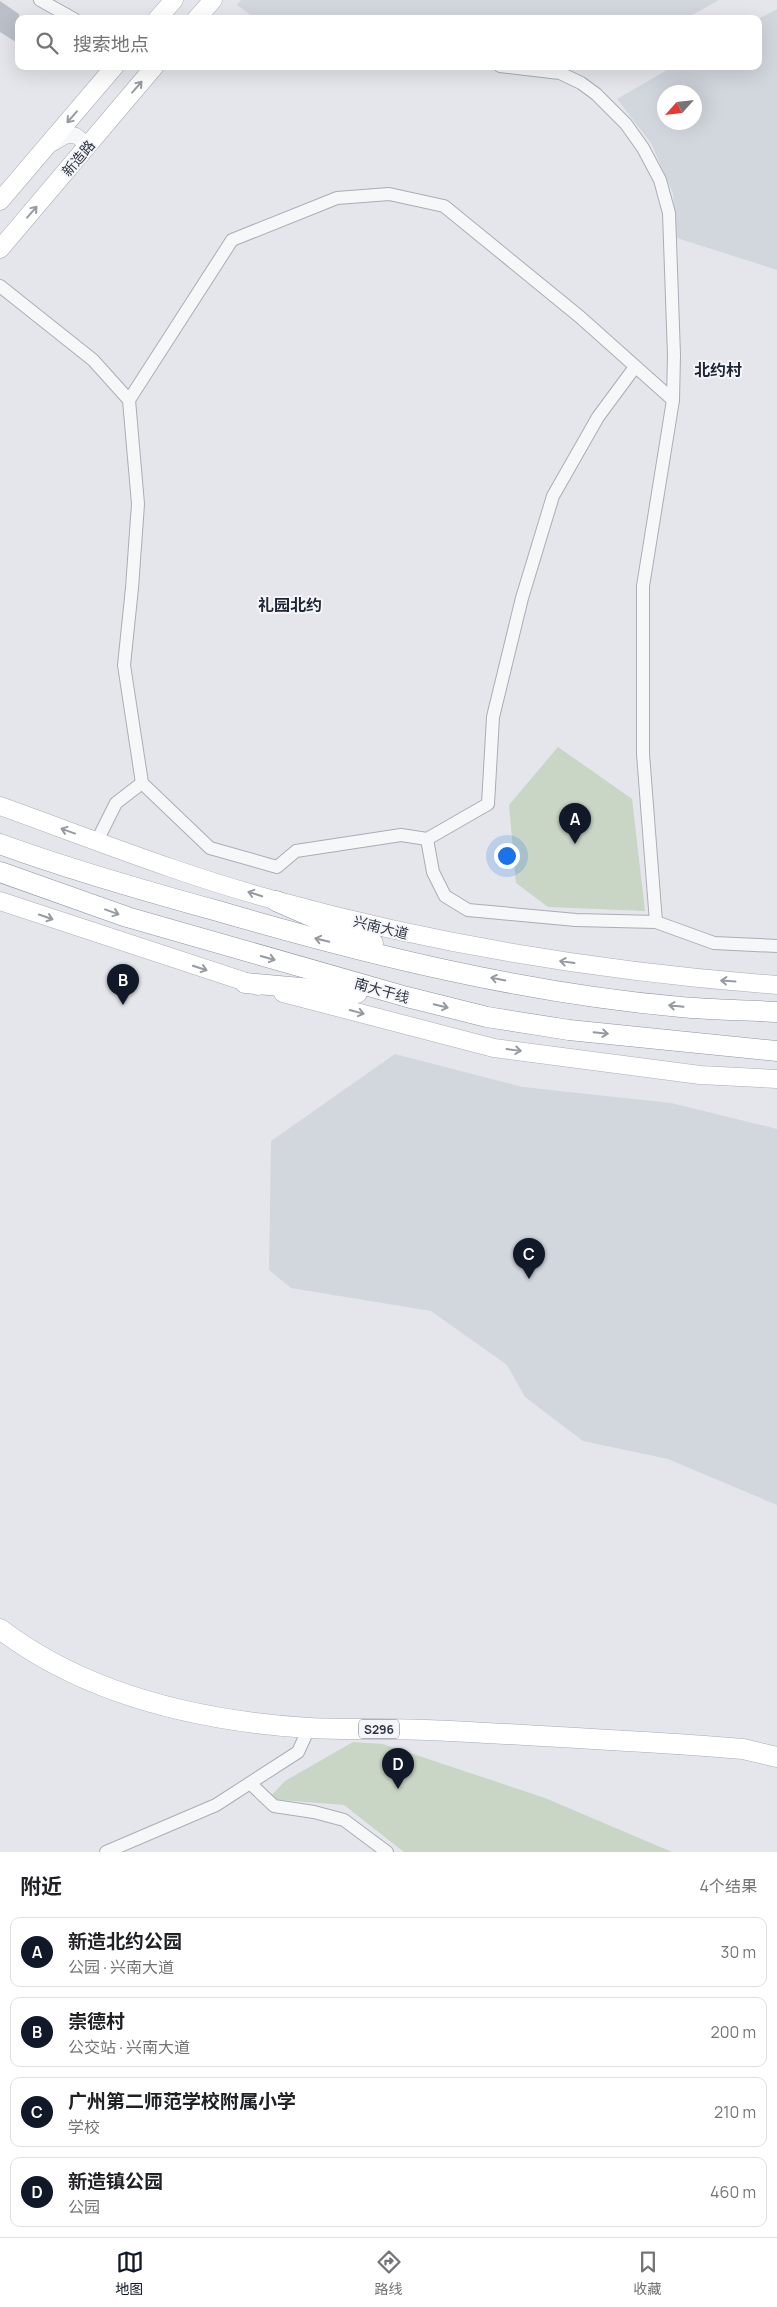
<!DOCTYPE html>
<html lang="zh">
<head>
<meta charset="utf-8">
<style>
	:root { --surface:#fff; --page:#f2f2f2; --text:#202124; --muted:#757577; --line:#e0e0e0; --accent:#111827 }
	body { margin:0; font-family:Manrope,"Noto Sans SC",sans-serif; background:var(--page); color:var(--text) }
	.compass { position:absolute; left:657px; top:85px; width:45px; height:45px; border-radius:50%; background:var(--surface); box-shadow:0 5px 20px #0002; rotate:243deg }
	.you { position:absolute; left:506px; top:855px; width:18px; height:18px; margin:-12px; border:4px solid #fff; border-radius:50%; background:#1a73e8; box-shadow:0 0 0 8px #1a73e833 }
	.badge { display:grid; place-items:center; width:32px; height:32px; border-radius:50%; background:var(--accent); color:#fff; font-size:16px; font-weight:700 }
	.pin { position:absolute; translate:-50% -41px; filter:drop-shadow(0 1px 2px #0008) }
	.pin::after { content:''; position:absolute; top:26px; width:18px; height:15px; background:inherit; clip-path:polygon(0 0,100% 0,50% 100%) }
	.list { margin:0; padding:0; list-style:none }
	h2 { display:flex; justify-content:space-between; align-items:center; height:65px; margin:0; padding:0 20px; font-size:21px }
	h2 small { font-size:16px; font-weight:400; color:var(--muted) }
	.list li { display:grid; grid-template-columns:32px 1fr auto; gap:15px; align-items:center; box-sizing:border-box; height:70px; margin:0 10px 10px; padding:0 10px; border:1px solid var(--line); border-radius:10px }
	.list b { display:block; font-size:19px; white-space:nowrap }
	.list p { margin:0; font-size:16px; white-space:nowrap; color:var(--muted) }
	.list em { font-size:16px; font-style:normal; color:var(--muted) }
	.icon { flex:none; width:28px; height:28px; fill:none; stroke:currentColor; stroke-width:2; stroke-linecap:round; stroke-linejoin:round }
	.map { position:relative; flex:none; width:777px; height:1852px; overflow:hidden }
	.search { position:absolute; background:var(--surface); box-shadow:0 5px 20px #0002; left:15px; right:15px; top:15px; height:55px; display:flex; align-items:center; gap:12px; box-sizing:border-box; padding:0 18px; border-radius:10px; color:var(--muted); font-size:19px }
	.sheet { height:385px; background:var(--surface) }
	nav { display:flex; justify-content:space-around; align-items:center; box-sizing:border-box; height:70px; border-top:1px solid var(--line); background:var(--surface); font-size:14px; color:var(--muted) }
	nav a { display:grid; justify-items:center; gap:2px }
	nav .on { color:var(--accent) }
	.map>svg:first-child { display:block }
	.built { fill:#d2d6dd; fill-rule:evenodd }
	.green { fill:#c9d5c5 }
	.building { fill:#bbc0c8 }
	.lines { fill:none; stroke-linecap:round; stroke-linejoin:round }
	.minor-casing { stroke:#a9adb5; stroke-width:14 }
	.tertiary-casing { stroke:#a9adb5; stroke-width:16 }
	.secondary-casing { stroke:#a9adb5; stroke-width:19 }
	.primary-casing { stroke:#a3abb7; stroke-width:21 }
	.trunk-casing { stroke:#8b94a2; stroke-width:21 }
	.minor { stroke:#f6f7f9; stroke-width:12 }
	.tertiary { stroke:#f6f7f9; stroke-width:15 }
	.secondary { stroke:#fff; stroke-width:18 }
	.primary { stroke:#fff; stroke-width:20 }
	.trunk { stroke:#fff; stroke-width:20 }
	.oneway { stroke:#969aa1 }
	.labels { text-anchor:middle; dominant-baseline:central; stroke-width:4; stroke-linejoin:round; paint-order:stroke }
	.shield { fill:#f4f5f8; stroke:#686e79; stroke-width:1 }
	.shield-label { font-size:12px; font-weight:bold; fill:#2c3443 }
	.street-label { font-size:14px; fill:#2c3443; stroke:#f4f5f8 }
	.quarter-label { font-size:16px; font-weight:bold; fill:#1e2534; stroke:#f4f5f8 }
</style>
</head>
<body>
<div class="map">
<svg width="777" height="1852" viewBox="0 0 777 1852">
	<rect width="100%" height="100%" fill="#e4e6eb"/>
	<g class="built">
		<path d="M241,0H719L685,19H256L237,5Z"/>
		<path d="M777,9V270L677,238L673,193L651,143L617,99L674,66H758V19ZM664,92H694V122H664Z"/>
		<path d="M395,1054L523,1087L671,1103L777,1129V1505L668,1459L583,1441L525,1397L507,1365L431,1311L291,1288L269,1270L271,1141Z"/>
	</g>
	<g class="green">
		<path d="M558,747L632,799L645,911L548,907L516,883L509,805Z"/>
		<path d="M353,1742L383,1744L545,1798L672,1852H404L344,1805L268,1799L285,1781Z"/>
	</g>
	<path class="building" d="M0,1L19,14V44L0,32Z"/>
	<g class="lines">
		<defs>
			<g id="minor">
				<path d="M40,0L74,19"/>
				<path d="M500,66L560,73L581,83L596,94L626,124L643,148L660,180L669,213L674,355L673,400L643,586V754L656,922"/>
				<path d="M0,286L93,360L129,400L138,504L132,588L124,665L142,783L210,848L277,867L296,851L401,835L427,839L488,804L493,717L522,598L553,496L598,417L635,367"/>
				<path d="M129,400L232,240L337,198L389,194L444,206L580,317L673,400"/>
				<path d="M427,839L433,872L445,896L468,910L576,920L656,922L714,943L777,946"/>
				<path d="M97,841L116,803L142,783"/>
				<path d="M251,1784L274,1806L314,1812L344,1820L387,1852"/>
				<path d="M106,1852L216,1805L298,1752L309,1728"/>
			</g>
			<path id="tertiary" d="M50,145L66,136L75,135L84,142L83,152"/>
			<g id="secondary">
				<path d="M157,19L174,0"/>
				<path d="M196,19L213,0"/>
				<path d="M0,201L115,66"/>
				<path d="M0,249L155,66"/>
				<path d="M0,806C92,839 184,876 278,901C441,946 608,972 777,985"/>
				<path d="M0,901L258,986"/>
				<path d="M283,993L494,1048L700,1075L777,1079"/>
			</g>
			<path id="primary" d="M0,1629C88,1696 200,1721 309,1728C348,1730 387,1728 426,1730C519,1734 612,1740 705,1746L743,1749L777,1757"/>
			<g id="trunk">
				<path d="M0,844C71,870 145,891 218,911C369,955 524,993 681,1007C713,1010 745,1010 777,1012"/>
				<path d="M0,872L127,917L407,997L487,1017L569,1030L777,1051"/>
				<path d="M276,901L373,943"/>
				<path d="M245,983L357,993"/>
			</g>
		</defs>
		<use href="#minor" class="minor-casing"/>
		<use href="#tertiary" class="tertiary-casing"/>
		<use href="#secondary" class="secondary-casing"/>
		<use href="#primary" class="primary-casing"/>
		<use href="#trunk" class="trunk-casing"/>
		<use href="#minor" class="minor"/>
		<use href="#tertiary" class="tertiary"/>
		<use href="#secondary" class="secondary"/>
		<use href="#primary" class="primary"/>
		<use href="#trunk" class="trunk"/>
	</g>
	<defs><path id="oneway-shaft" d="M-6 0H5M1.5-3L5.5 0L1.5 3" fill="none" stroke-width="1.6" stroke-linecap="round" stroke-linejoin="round" transform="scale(1.25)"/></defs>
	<g class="oneway">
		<use href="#oneway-shaft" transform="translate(137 87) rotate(-49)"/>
		<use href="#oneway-shaft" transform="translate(72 117) rotate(131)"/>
		<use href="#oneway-shaft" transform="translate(32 212) rotate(-49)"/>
		<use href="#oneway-shaft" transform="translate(68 831) rotate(-160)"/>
		<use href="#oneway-shaft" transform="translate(255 894) rotate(-162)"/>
		<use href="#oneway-shaft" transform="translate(112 912) rotate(20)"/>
		<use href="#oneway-shaft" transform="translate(46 917) rotate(19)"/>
		<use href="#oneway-shaft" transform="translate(322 940) rotate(-166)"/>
		<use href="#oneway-shaft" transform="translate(268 958) rotate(16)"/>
		<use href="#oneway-shaft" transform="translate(567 962) rotate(-172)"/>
		<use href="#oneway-shaft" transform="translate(200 968) rotate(18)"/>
		<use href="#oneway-shaft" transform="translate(498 979) rotate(-169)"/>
		<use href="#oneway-shaft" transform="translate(728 981) rotate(-176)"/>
		<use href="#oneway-shaft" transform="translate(441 1006) rotate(14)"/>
		<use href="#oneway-shaft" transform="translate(676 1006) rotate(-174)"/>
		<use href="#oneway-shaft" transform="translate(357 1012) rotate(15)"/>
		<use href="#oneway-shaft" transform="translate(601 1033) rotate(6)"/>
		<use href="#oneway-shaft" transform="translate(514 1050) rotate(8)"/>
	</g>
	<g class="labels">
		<rect class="shield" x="359" y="1719.5" width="40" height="19" rx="4"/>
		<g class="shield-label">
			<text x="379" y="1729">S296</text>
		</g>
		<g class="street-label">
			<text transform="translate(78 158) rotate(-50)">新造路</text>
			<text transform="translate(381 927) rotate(14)">兴南大道</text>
			<text transform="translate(382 990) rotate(16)">南大干线</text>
		</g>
		<g class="quarter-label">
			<text x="718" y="370">北约村</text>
			<text x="290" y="605">礼园北约</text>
		</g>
	</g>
</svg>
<svg class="compass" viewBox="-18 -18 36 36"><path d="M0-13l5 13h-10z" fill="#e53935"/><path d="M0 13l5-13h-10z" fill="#757577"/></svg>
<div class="you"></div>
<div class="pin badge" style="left:575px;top:844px">A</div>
<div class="pin badge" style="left:123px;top:1005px">B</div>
<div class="pin badge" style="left:529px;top:1279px">C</div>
<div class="pin badge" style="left:398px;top:1789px">D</div>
<div class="search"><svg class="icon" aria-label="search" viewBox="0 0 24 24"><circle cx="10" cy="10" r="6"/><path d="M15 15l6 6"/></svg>搜索地点</div>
</div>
<section class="sheet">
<h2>附近<small>4个结果</small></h2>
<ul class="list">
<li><span class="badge">A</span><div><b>新造北约公园</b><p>公园 · 兴南大道</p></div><em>30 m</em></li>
<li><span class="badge">B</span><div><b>崇德村</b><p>公交站 · 兴南大道</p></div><em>200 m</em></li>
<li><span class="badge">C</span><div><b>广州第二师范学校附属小学</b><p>学校</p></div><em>210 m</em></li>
<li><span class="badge">D</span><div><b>新造镇公园</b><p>公园</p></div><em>460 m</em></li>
</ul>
</section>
<nav>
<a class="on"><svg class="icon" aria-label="map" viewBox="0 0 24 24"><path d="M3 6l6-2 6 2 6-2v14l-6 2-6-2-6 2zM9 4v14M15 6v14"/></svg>地图</a>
<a><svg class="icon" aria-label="directions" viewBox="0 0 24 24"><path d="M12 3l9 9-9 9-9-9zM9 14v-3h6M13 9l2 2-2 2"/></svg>路线</a>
<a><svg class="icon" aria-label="saved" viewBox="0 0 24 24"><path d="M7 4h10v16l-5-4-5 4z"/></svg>收藏</a>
</nav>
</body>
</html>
